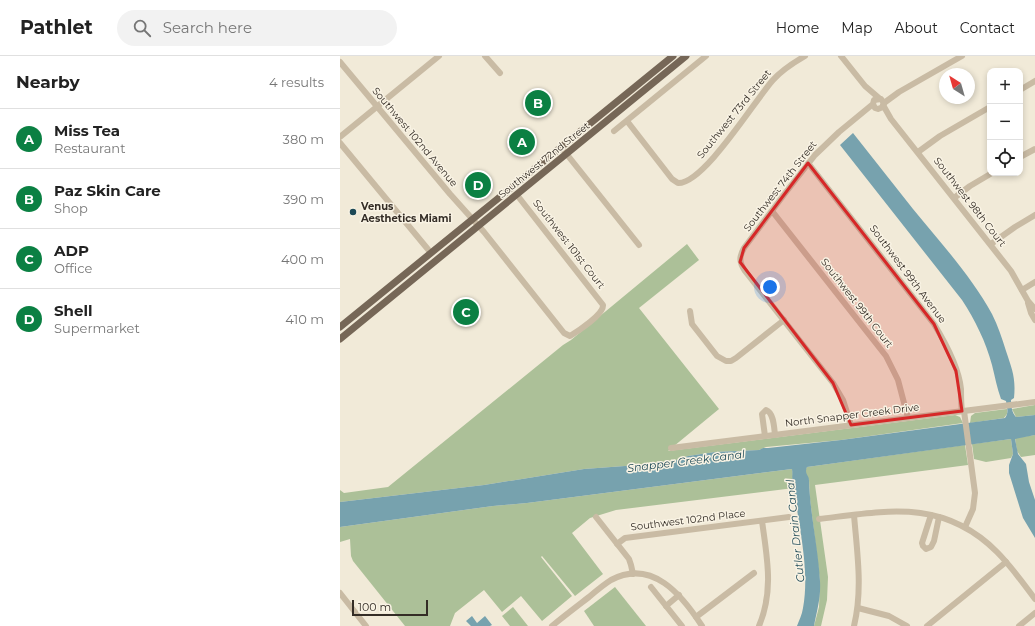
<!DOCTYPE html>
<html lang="en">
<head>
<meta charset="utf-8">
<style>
	:root { --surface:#fff; --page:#f2f2f2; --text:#222; --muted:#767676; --line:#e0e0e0; --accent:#0b8043 }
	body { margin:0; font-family:Montserrat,sans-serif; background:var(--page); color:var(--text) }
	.controls { position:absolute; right:12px; top:12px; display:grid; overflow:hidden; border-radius:8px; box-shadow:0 2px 6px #0003 }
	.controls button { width:36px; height:36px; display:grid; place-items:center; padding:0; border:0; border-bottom:1px solid var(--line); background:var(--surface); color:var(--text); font:20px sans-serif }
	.compass { position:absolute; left:599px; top:12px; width:36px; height:36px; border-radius:50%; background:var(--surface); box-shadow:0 2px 6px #0003; rotate:323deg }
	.scale { position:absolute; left:12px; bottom:10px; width:76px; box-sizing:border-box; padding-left:4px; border:2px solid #342d26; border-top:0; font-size:11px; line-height:14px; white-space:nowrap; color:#342d26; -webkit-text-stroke:3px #f9f3e4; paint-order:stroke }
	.you { position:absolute; left:430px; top:231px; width:14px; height:14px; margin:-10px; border:3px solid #fff; border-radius:50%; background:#1a73e8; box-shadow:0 0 0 6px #1a73e833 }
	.badge { display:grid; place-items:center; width:26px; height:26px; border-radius:50%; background:var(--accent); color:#fff; font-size:13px; font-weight:700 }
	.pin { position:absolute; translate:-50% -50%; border:2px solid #fff; box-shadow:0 1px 4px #0006 }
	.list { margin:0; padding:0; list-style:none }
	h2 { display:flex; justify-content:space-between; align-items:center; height:52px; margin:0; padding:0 16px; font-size:17px }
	h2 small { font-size:13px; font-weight:400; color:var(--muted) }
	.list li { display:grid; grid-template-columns:26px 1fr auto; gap:12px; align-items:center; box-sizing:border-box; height:60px; padding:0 16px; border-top:1px solid var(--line) }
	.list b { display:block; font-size:15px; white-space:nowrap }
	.list p { margin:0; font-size:13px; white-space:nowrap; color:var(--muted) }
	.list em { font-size:13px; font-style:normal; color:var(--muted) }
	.icon { flex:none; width:22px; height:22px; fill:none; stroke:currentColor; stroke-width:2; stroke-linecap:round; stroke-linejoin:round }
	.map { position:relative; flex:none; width:695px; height:570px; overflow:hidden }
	header { display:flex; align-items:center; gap:24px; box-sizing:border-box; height:56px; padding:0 20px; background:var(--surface); border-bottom:1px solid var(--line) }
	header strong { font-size:19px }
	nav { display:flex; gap:22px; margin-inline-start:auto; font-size:14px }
	.search { width:280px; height:36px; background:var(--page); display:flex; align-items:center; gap:10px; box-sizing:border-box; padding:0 14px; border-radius:22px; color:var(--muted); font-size:15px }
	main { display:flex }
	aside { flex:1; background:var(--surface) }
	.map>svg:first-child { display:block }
	.green { fill:#acc098 }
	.water { fill:#77a2ae }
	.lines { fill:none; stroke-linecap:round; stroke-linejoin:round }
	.minor { stroke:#c9bba4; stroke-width:6 }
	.major { stroke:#766757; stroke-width:7 }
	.marked { fill:#d62828; fill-opacity:0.2; stroke:#d62828; stroke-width:3; stroke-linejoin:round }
	.poi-dot { fill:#1c4855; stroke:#f9f3e4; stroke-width:1.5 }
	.labels { text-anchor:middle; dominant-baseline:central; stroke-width:3; stroke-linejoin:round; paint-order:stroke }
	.street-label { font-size:10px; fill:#342d26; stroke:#f9f3e4 }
	.poi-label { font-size:10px; font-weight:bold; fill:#342d26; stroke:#f9f3e4; text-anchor:start }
	.water-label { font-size:11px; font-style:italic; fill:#1c4855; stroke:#f9f3e4 }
</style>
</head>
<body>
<header>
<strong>Pathlet</strong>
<div class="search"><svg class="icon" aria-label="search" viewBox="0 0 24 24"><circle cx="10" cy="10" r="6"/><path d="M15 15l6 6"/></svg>Search here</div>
<nav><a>Home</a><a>Map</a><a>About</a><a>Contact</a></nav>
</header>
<main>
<aside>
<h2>Nearby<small>4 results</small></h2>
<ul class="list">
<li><span class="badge">A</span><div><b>Miss Tea</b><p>Restaurant</p></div><em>380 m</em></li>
<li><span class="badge">B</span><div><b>Paz Skin Care</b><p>Shop</p></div><em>390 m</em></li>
<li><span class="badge">C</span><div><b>ADP</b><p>Office</p></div><em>400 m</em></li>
<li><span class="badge">D</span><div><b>Shell</b><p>Supermarket</p></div><em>410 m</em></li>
</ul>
</aside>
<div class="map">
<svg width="695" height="570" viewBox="0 0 695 570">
	<rect width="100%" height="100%" fill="#f1ead8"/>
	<g class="green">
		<path d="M347,188L359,204L299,252L379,353L328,395L615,359L620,361L623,367L501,384L426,391L419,394L375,396L348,400L337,404L312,408L244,413L144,429L0,446V434L4,437L48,431L223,289L231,284Z"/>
		<path d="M695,349V359L676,361L672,353Z"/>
		<path d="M667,353V358L664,362L630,367L631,360L635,357Z"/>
		<path d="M695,379V399L681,401L677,395L675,382Z"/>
		<path d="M671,383L673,398L671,402L646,406L634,403L632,388Z"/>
		<path d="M625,389L628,409L475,429L488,521L487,544L481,570H474L479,551L480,525L470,443L469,424L466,419V413L467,411Z"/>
		<path d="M452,413L453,421L451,426L454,432L276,454L250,462L232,477L263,518L235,540L202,500L201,501L232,540L202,565L181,540L162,556L144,534L115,557L110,570H65L13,505L11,500L10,483L0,486V471L153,450L187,447Z"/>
		<path d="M275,531L306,570H254L244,555Z"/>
		<path d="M173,551L188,570H170L162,560Z"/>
	</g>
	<g class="water">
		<path d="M513,77C533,102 553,128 573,153C601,187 631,220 652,258C658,270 662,282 666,295C672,313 676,322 674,342L671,344C671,350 672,357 676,361L695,359V379L675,383L678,398L686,408L689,426L695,444V482L683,462L669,417V409L673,398L671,383L467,411C464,418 469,419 469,424C470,458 478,491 480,525C481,542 477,554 474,570H457C459,564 462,559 463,552C470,514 459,472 454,433C451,426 453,421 452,413L187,447L153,450L0,471V446L144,429L244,413L312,408L337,404L348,400L375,396L419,394L423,392H428L501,384L665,362C669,357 667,351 666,345L661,343C657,332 655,321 652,309C646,286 635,264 622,244L500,89Z"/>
		<path d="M132,560L137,567L145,560L152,569L150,570H131L126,565Z"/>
	</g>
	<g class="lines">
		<g class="minor">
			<path d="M145,0L160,17"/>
			<path d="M501,0L525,30L539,42"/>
			<path d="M0,6L110,138L144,176L224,277L230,280C238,275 264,258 263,249L177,139"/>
			<path d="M680,34L695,25"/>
			<path d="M544,47L559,36L622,0"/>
			<path d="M543,49L551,63L671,215L688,245L695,253"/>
			<path d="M287,65L332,123L338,127C364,128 415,44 433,24C442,14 453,7 465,0"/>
			<path d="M274,75L366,0"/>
			<path d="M0,81L99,0"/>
			<path d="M0,87L91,197"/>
			<path d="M221,91L299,189"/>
			<path d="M578,96L600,80L650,51"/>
			<path d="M680,101L695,93"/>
			<path d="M468,107L594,268C605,286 619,312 621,333C621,340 621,348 622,355"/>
			<path d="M614,142L630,130L652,117"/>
			<path d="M432,155L546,300L558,324L568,362"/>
			<path d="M651,188L675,171L695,159"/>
			<path d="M682,234L695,226"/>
			<path d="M688,247L691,257L695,264"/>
			<path d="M350,255L352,268L377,300L386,305H391L396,302L444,264"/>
			<path d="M624,355L635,437L633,453L625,471"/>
			<path d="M511,369L503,344L493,327L405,215C399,206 399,201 404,192L446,136L475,99L499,76L533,48L534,44L541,43L544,47L543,51L538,53L535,52L533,48"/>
			<path d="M425,380L422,358L426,354C434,357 434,371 435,379"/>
			<path d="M331,392L695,346"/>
			<path d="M514,459C517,496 523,533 514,570"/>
			<path d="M591,459L582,487L583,490L586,493L591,491L594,485L599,461"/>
			<path d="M256,461L289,503L291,509L293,518"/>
			<path d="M479,463C546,455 603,442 657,496C671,510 683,527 695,543"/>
			<path d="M277,488L285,482L449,461"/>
			<path d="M311,531L342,570"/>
			<path d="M0,537L26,570"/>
			<path d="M326,550L339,539"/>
			<path d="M518,552L549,560L567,570"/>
			<path d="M356,561L414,517"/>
			<path d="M212,570C224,560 236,551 249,541C256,535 263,529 271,524C312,502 342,539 362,570"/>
			<path d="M419,570C434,534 427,502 422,465"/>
			<path d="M587,570L666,506"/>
			<path d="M679,570L695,557"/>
		</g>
		<g class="major">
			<path d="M0,271L333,0"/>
			<path d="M0,283L346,0"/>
		</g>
	</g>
	<path class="marked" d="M468,107L594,268L616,315L622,355L511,369L493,327L400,206L404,192Z"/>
	<circle class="poi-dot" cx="13" cy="156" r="4"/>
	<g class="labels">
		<g class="street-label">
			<text transform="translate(394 58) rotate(-51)">Southwest 73rd Street</text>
			<text transform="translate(75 81) rotate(50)">Southwest 102nd Avenue</text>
			<text transform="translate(204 104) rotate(-39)">Southwest 72nd Street</text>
			<text transform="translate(440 130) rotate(-52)">Southwest 74th Street</text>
			<text transform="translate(630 146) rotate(52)">Southwest 98th Court</text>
			<text transform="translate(229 188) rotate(52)">Southwest 101st Court</text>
			<text transform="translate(568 218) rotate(53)">Southwest 99th Avenue</text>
			<text transform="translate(517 247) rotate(52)">Southwest 99th Court</text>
			<text transform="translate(512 359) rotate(-7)">North Snapper Creek Drive</text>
			<text transform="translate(348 464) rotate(-7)">Southwest 102nd Place</text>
		</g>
		<g class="poi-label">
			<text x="21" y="150">Venus<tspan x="21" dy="12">Aesthetics Miami</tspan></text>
		</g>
		<g class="water-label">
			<text transform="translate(346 405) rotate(-7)">Snapper Creek Canal</text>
			<text transform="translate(455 475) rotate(-96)">Cutler Drain Canal</text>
		</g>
	</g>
</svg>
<div class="controls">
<button>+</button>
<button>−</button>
<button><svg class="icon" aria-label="locate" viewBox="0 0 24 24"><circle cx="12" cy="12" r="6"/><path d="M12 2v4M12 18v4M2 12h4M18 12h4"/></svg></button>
</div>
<svg class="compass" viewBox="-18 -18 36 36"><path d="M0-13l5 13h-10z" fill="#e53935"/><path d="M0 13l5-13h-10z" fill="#767676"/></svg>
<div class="scale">100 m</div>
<div class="you"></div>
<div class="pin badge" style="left:182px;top:86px">A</div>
<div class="pin badge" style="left:198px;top:47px">B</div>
<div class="pin badge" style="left:126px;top:256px">C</div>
<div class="pin badge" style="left:138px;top:129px">D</div>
</div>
</main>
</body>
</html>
